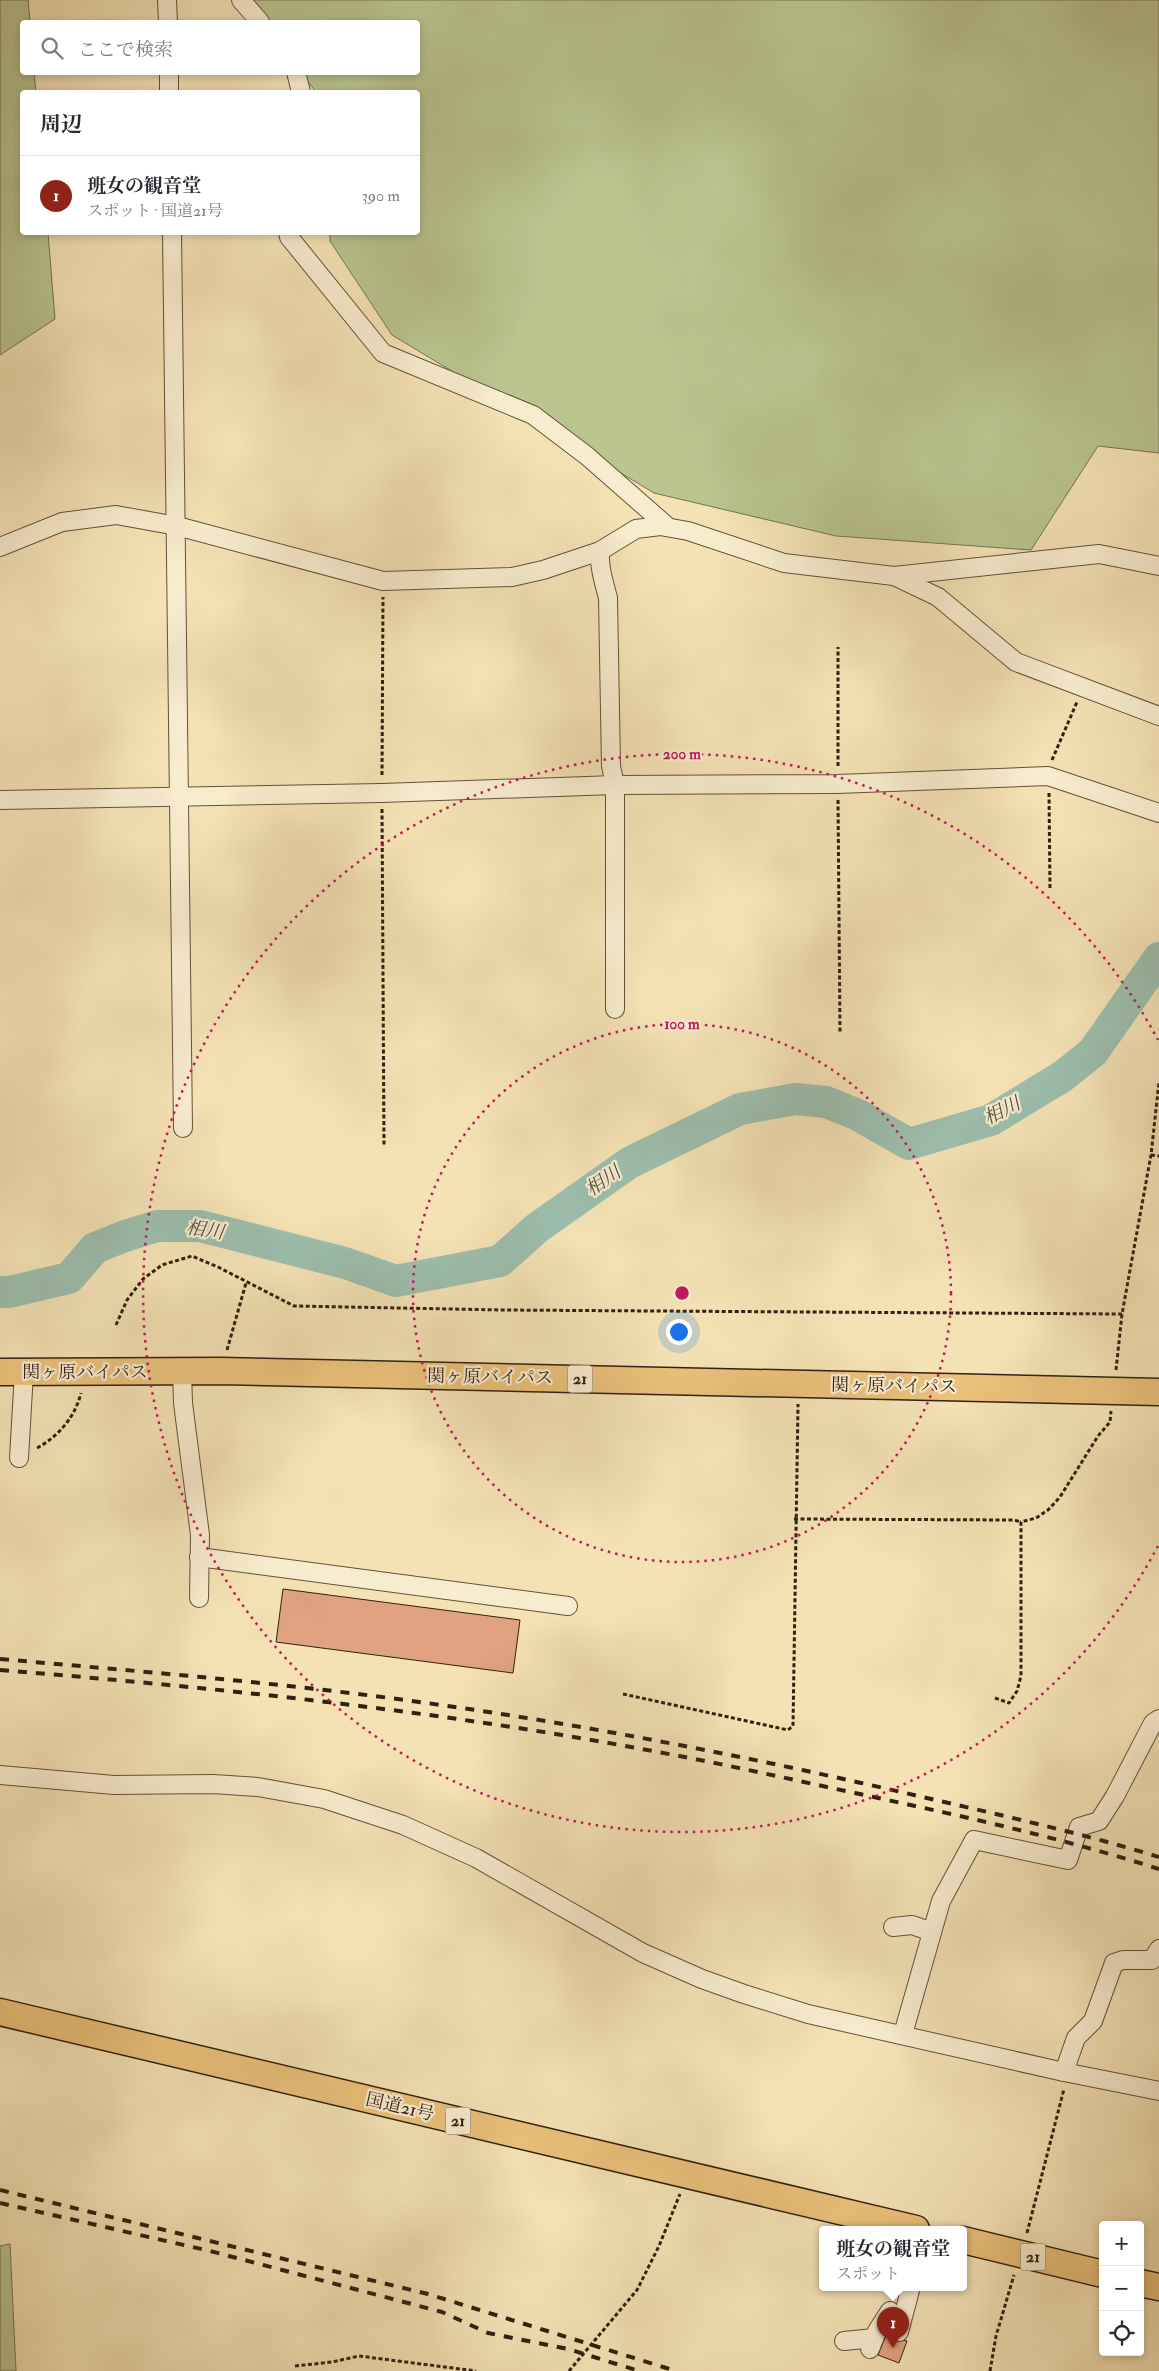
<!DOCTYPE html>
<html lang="ja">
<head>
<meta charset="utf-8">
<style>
	:root { --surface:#fff; --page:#f7f7f7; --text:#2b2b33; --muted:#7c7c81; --line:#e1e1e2; --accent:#8f2418 }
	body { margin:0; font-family:"IM FELL Double Pica","Noto Serif JP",serif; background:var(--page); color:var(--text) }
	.controls { position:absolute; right:15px; bottom:15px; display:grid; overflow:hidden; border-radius:5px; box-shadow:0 2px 8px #0003 }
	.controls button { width:45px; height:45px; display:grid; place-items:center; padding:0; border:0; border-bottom:1px solid var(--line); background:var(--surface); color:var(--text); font:25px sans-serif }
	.you { position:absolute; left:678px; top:1331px; width:18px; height:18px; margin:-12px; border:4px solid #fff; border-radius:50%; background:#1a73e8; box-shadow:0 0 0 8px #1a73e833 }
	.badge { display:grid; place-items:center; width:32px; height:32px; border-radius:50%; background:var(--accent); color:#fff; font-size:16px; font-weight:700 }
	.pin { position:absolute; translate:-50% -41px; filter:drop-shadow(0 1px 2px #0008) }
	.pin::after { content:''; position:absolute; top:26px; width:18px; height:15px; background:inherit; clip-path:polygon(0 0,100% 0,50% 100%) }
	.popup { position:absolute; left:819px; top:2226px; width:148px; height:65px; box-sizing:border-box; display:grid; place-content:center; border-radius:5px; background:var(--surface); filter:drop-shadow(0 1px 4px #0005); font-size:16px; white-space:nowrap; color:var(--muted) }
	.popup b { font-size:19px; color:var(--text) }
	.popup::after { content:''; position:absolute; left:50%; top:100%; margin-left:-10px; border:10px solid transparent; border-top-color:var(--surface) }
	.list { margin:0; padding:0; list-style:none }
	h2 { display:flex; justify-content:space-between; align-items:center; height:65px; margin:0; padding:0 20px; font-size:21px }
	h2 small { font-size:16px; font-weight:400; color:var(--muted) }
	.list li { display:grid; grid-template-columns:32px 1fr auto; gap:15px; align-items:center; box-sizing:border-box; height:80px; padding:0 20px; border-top:1px solid var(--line) }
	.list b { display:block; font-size:19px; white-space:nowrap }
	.list p { margin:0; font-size:16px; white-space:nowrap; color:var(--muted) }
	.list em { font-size:16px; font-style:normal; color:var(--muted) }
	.icon { flex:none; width:28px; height:28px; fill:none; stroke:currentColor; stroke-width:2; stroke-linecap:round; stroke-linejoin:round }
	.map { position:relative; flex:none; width:1159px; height:2371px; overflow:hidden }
	.search { position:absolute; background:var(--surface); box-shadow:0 2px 8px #0003; left:20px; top:20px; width:400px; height:55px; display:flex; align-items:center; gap:12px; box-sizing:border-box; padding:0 18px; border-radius:5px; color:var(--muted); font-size:19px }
	.panel { position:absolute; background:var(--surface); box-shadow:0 2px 8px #0003; left:20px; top:90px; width:400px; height:145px; border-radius:5px }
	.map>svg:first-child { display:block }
	.green { fill:#b9c48f; stroke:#767250 }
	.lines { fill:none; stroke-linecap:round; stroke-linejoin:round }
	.river { stroke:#9cbead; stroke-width:32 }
	.building { fill:#e0a280; stroke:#321f11 }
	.minor-casing { stroke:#62503a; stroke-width:20 }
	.highway-casing { stroke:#321f11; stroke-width:29 }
	.path { stroke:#321f11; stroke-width:3; stroke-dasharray:4 2.5; stroke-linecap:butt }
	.minor { stroke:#f8eccf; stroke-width:18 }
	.highway { stroke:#eac17a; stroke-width:26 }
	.rail { stroke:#321f11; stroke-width:4; stroke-dasharray:9 9; stroke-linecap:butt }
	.ring { fill:none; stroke:#c2185b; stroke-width:2.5; stroke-dasharray:2.5 5 }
	.labels { text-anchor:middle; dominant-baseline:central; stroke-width:4.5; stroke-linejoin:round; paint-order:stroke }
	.shield { fill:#f8eccf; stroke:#6d5c4a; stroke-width:1 }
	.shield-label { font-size:16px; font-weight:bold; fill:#321f11 }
	.street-label { font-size:18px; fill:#321f11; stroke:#f8eccf }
	.water-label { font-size:19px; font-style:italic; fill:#524f40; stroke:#f8eccf }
	.centre { fill:#c2185b; stroke:#f8eccf; stroke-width:2.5 }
	.ring-label { font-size:15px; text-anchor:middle; font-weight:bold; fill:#c2185b; stroke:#f8eccf; stroke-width:4.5; stroke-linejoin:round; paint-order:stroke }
</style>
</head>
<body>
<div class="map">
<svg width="1159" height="2371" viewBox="0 0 1159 2371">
	<rect width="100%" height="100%" fill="#f4e2b5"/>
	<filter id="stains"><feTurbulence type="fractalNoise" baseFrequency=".004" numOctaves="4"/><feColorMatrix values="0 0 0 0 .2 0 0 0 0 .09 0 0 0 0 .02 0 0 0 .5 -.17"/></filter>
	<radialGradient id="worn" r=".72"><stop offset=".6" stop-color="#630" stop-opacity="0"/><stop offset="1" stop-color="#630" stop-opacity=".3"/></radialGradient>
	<g class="green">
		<path d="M0,0H28L30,22H22V72L34,73L36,92H22V232L48,233L55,319L0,355Z"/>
		<path d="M247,0H1159V453L1098,446L1031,550L836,536L654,493L392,335L330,241V233L418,232V92H316L301,73L418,72V22H264Z"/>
		<path d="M10,2244L16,2371H0V2246Z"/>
	</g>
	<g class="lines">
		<path class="river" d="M0,1292H9L69,1278L95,1248L125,1236L157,1226H200L345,1263L396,1281L500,1261L537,1228L629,1163L740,1109L796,1099L826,1102L858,1115L909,1144L991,1120L1063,1076L1093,1052L1159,958"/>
	</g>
	<g class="building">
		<path d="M283,1589L520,1620L513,1673L276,1642Z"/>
		<path d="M887,2333L905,2336L903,2340L907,2341L899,2363L878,2355Z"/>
	</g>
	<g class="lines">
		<defs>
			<g id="minor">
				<path d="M167,0L168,22"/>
				<path d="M241,0L260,22"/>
				<path d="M169,72V92"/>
				<path d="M296,72L301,92"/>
				<path d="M172,232C177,531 178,830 183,1128"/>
				<path d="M288,232L289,237L383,353L533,415L587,456L668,527"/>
				<path d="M0,547L62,522L116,515L177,526L383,581L512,577L543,570L600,551L636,529L660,526L688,531L784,563L894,576L1099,554L1159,566"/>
				<path d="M600,551C599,568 604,582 608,598L611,766L615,785V1009"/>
				<path d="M894,576L938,597L1016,662L1159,716"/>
				<path d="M0,800L382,793L615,785L837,784L1048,776L1159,813"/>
				<path d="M182,1371L183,1403L200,1535L199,1598"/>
				<path d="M19,1458L24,1372"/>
				<path d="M199,1557L568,1606"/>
				<path d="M0,1775L114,1785L213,1784L258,1787L324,1799L403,1825L476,1858L643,1953L702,1979L744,1994L808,2014L1064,2072L1159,2091"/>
				<path d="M893,1927L912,1925L932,1932"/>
				<path d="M903,2034L941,1901L974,1840L1068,1860L1079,1827L1099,1821L1115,1796L1153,1723L1159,1719"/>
				<path d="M1064,2072L1076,2038L1093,2021L1114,1963L1123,1960H1152L1159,1949"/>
				<path d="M899,2332L911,2287"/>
				<path d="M844,2341L874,2338"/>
				<path d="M870,2349L877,2331L890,2311"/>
			</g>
			<g id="highway">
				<path d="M0,1372L221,1371L1159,1392"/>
				<path d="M0,2012L916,2229"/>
				<path d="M963,2240L1103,2274"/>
				<path d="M1140,2283L1159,2287"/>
			</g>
		</defs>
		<use href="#minor" class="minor-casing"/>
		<use href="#highway" class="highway-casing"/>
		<g class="path">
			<path d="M1052,760L1077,702"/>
			<path d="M838,766V647"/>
			<path d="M382,775L383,597"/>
			<path d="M1049,793L1050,890"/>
			<path d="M838,800L840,1032"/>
			<path d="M382,809L384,1145"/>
			<path d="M1151,1155L1159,1156"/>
			<path d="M116,1325L127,1300L143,1279L162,1265L192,1256L218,1267L294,1306L501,1310L1122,1314"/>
			<path d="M227,1350L246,1283"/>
			<path d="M1116,1370L1122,1314L1151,1155L1159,1082"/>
			<path d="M37,1448C59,1436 75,1417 81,1393"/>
			<path d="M794,1519L1014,1520L1021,1522"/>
			<path d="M623,1694L788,1730L793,1726L798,1404"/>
			<path d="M995,1698L1009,1703L1017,1691L1021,1676V1522L1036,1518L1048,1510L1060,1497L1098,1436L1110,1422L1111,1411"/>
			<path d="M1027,2233L1064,2089"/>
			<path d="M295,2366L332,2362L359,2356L476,2371"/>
			<path d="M569,2371L637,2290L659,2246L680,2194"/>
			<path d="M990,2371L996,2336L1014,2275"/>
		</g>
		<use href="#minor" class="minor"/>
		<use href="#highway" class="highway"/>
		<g class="rail">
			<path d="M0,1659C147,1672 295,1684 441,1705C596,1727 749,1757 901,1792C987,1812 1074,1831 1159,1857"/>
			<path d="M0,1670C220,1688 441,1711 658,1752C724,1764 789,1779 855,1793C957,1815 1059,1837 1159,1869"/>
			<path d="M0,2190L428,2294L676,2371"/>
			<path d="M0,2203L210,2251L442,2312L488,2333L568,2349L639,2371"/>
		</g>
	</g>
	<g class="ring">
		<circle cx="682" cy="1293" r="269"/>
		<path d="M1158 1546A539 539 0 1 1 1158 1040"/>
	</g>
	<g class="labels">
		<g class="shield">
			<rect x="567.5" y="1365.5" width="25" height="27" rx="4"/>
			<rect x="445.5" y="2107.5" width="25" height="27" rx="4"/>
			<rect x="1020.5" y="2243.5" width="25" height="27" rx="4"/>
		</g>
		<g class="shield-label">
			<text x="580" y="1379">21</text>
			<text x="458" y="2121">21</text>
			<text x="1033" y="2257">21</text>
		</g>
		<g class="street-label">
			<text x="85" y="1372">関ヶ原バイパス</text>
			<text transform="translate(490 1377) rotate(1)">関ヶ原バイパス</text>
			<text transform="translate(894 1386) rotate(1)">関ヶ原バイパス</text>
			<text transform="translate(400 2107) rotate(13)">国道21号</text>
		</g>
		<g class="water-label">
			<text transform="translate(1002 1111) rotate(-27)">相川</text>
			<text transform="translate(603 1181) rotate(-35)">相川</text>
			<text transform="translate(205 1230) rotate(8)">相川</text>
		</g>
	</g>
	<circle cx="682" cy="1293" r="8" class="centre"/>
	<g class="ring-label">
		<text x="682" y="759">200 m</text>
		<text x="682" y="1029">100 m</text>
	</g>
	<rect width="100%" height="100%" filter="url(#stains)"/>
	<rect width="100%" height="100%" fill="url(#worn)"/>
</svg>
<div class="controls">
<button>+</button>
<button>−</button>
<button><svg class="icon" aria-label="locate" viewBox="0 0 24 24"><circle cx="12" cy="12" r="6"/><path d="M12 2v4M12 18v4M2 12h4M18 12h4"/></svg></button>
</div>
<div class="you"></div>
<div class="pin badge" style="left:893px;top:2348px">1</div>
<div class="popup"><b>班女の観音堂</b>スポット</div>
<div class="search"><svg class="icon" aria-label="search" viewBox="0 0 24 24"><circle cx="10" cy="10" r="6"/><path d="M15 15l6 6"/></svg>ここで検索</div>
<section class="panel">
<h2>周辺<small></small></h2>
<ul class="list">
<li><span class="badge">1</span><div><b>班女の観音堂</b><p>スポット · 国道21号</p></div><em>390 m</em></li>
</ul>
</section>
</div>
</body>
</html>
